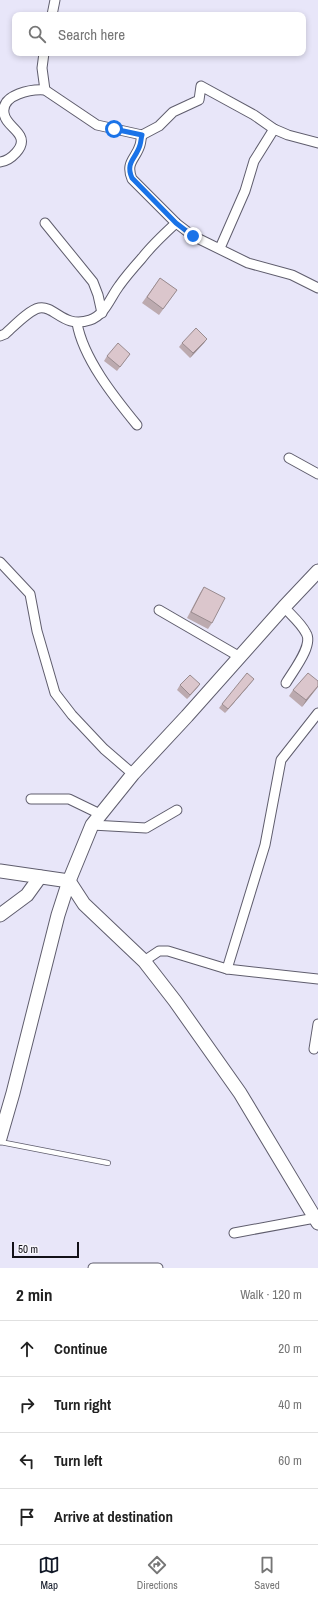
<!DOCTYPE html>
<html lang="en">
<head>
<meta charset="utf-8">
<style>
	:root { --surface:#fff; --page:#f2f2f2; --text:#222; --muted:#767676; --line:#e0e0e0; --accent:#111827 }
	body { margin:0; font-family:"Archivo Narrow",sans-serif; background:var(--page); color:var(--text) }
	.scale { position:absolute; left:12px; bottom:10px; width:67px; box-sizing:border-box; padding-left:4px; border:2px solid #121118; border-top:0; font-size:11px; line-height:14px; white-space:nowrap; color:#121118; -webkit-text-stroke:3px #f6f5fc; paint-order:stroke }
	.stop { position:absolute; width:12px; height:12px; margin:-9px; border:3px solid #1a73e8; border-radius:50%; background:#fff }
	.stop.end { background:#1a73e8; border-color:#fff; box-shadow:0 1px 4px #0008 }
	.list { margin:0; padding:0; list-style:none }
	h2 { display:flex; justify-content:space-between; align-items:center; height:52px; margin:0; padding:0 16px; font-size:17px }
	h2 small { font-size:13px; font-weight:400; color:var(--muted) }
	.list li { display:grid; grid-template-columns:26px 1fr auto; gap:12px; align-items:center; box-sizing:border-box; height:56px; padding:0 16px; border-top:1px solid var(--line) }
	.list b { display:block; font-size:15px; white-space:nowrap }
	.list em { font-size:13px; font-style:normal; color:var(--muted) }
	.icon { flex:none; width:22px; height:22px; fill:none; stroke:currentColor; stroke-width:2; stroke-linecap:round; stroke-linejoin:round }
	.map { position:relative; flex:none; width:318px; height:1268px; overflow:hidden }
	.search { position:absolute; background:var(--surface); box-shadow:0 2px 6px #0003; left:12px; right:12px; top:12px; height:44px; display:flex; align-items:center; gap:10px; box-sizing:border-box; padding:0 14px; border-radius:8px; color:var(--muted); font-size:15px }
	.sheet { height:276px; background:var(--surface) }
	nav { display:flex; justify-content:space-around; align-items:center; box-sizing:border-box; height:56px; border-top:1px solid var(--line); background:var(--surface); font-size:11px; color:var(--muted) }
	nav a { display:grid; justify-items:center; gap:2px }
	nav .on { color:var(--accent) }
	.map>svg:first-child { display:block }
	.lines { fill:none; stroke-linecap:round; stroke-linejoin:round }
	.lane-casing { stroke:#5f5d6d; stroke-width:6 }
	.street-casing { stroke:#5f5d6d; stroke-width:11 }
	.secondary-casing { stroke:#5f5d6d; stroke-width:15 }
	.lane { stroke:#fff; stroke-width:4.5 }
	.street { stroke:#fff; stroke-width:9 }
	.secondary { stroke:#fff; stroke-width:13 }
	.wall { fill:#bcaaaf }
	.shaded-wall { fill:#998b8f }
	.building { fill:#dbc6cc; stroke:#998b8f }
	.route { stroke:#1a73e8; stroke-width:5 }
</style>
</head>
<body>
<div class="map">
<svg width="318" height="1268" viewBox="0 0 318 1268">
	<rect width="100%" height="100%" fill="#e8e6f9"/>
	<g class="lines">
		<defs>
			<path id="lane" d="M0,1142L108,1163"/>
			<g id="street">
				<path d="M52,15L55,0"/>
				<path d="M44,53L42,68L45,90"/>
				<path d="M142,135C141,138 141,142 140,145C136,159 125,162 132,179L176,223L193,236L248,263L292,275L318,288"/>
				<path d="M0,162C10,161 26,147 20,136C16,128 5,123 4,113C1,94 32,89 45,90L97,125L142,135L159,126L173,112L199,100L201,86L254,115L274,129L288,135L318,143"/>
				<path d="M45,223L93,282L98,295L102,313"/>
				<path d="M220,248L245,191L254,161L274,129"/>
				<path d="M77,323C83,358 114,397 137,425"/>
				<path d="M0,336L5,334C13,327 29,310 39,308C55,305 63,329 90,320C105,315 110,298 119,286C126,276 134,267 142,258C152,245 164,234 176,223"/>
				<path d="M289,458L318,474"/>
				<path d="M0,562L30,594L37,631L55,693L72,715L104,749L133,774"/>
				<path d="M284,607C291,615 301,623 306,633C314,645 293,671 286,683"/>
				<path d="M159,610L240,657"/>
				<path d="M31,799H69L100,814"/>
				<path d="M92,825L146,828L177,810"/>
				<path d="M144,961L159,951H168L227,969L318,979"/>
				<path d="M227,969L265,845L281,760L318,713"/>
				<path d="M314,1049L318,1024"/>
				<path d="M234,1233L315,1218"/>
				<path d="M93,1268H158"/>
			</g>
			<g id="secondary">
				<path d="M0,871L69,881L84,904L144,961L175,1001L240,1093L318,1223"/>
				<path d="M0,915L27,895L40,877"/>
				<path d="M0,1138L13,1093L58,915L69,881L92,825L133,774L187,716L284,607L318,571"/>
			</g>
		</defs>
		<use href="#lane" class="lane-casing"/>
		<use href="#street" class="street-casing"/>
		<use href="#secondary" class="secondary-casing"/>
		<use href="#lane" class="lane"/>
		<use href="#street" class="street"/>
		<use href="#secondary" class="secondary"/>
	</g>
	<g class="wall">
		<path d="M160,278L177,290L159,315L142,303Z"/>
		<path d="M207,339L204,343L190,358L179,347L182,343Z"/>
		<path d="M130,354L117,371L104,361L107,356Z"/>
		<path d="M204,587L212,623L208,629L187,618L200,593Z"/>
		<path d="M318,681V687L302,707L289,696L293,690Z"/>
		<path d="M251,683L225,713L219,708L222,704Z"/>
		<path d="M200,684L197,688L187,699L177,690L180,685Z"/>
	</g>
	<g class="shaded-wall">
		<path d="M207,339L204,343L190,358L193,353Z"/>
		<path d="M254,679L251,683L225,713L228,709Z"/>
		<path d="M200,684L197,688L187,699L190,695Z"/>
		<path d="M318,686L316,689L302,707L306,700Z"/>
	</g>
	<g class="building">
		<path d="M160,278L177,290L163,309L147,297Z"/>
		<path d="M196,328L207,339L193,353L182,343Z"/>
		<path d="M118,343L130,354L120,367L107,356Z"/>
		<path d="M204,587L225,598L212,623L191,612Z"/>
		<path d="M247,673L254,679L228,709L222,704Z"/>
		<path d="M308,673L318,681V686L306,700L293,690Z"/>
		<path d="M190,675L200,684L190,695L180,685Z"/>
	</g>
	<g class="lines">
		<path class="route" d="M114,129L142,135C141,138 141,142 140,145C136,159 125,162 132,178L176,223L193,236"/>
	</g>
</svg>
<div class="scale">50 m</div>
<div class="stop" style="left:114px;top:129px"></div>
<div class="stop end" style="left:193px;top:236px"></div>
<div class="search"><svg class="icon" aria-label="search" viewBox="0 0 24 24"><circle cx="10" cy="10" r="6"/><path d="M15 15l6 6"/></svg>Search here</div>
</div>
<section class="sheet">
<h2>2 min<small>Walk · 120 m</small></h2>
<ul class="list">
<li><svg class="icon" aria-label="ahead" viewBox="0 0 24 24"><path d="M12 20V5M6 11l6-6 6 6"/></svg><div><b>Continue</b></div><em>20 m</em></li>
<li><svg class="icon" aria-label="right" viewBox="0 0 24 24"><path d="M7 20v-9h11M14 6l5 5-5 5"/></svg><div><b>Turn right</b></div><em>40 m</em></li>
<li><svg class="icon" aria-label="left" viewBox="0 0 24 24"><path d="M17 20v-9H6M10 6l-5 5 5 5"/></svg><div><b>Turn left</b></div><em>60 m</em></li>
<li><svg class="icon" aria-label="arrive" viewBox="0 0 24 24"><path d="M6 21V4h12l-3 4 3 4H6"/></svg><div><b>Arrive at destination</b></div></li>
</ul>
</section>
<nav>
<a class="on"><svg class="icon" aria-label="map" viewBox="0 0 24 24"><path d="M3 6l6-2 6 2 6-2v14l-6 2-6-2-6 2zM9 4v14M15 6v14"/></svg>Map</a>
<a><svg class="icon" aria-label="directions" viewBox="0 0 24 24"><path d="M12 3l9 9-9 9-9-9zM9 14v-3h6M13 9l2 2-2 2"/></svg>Directions</a>
<a><svg class="icon" aria-label="saved" viewBox="0 0 24 24"><path d="M7 4h10v16l-5-4-5 4z"/></svg>Saved</a>
</nav>
</body>
</html>
